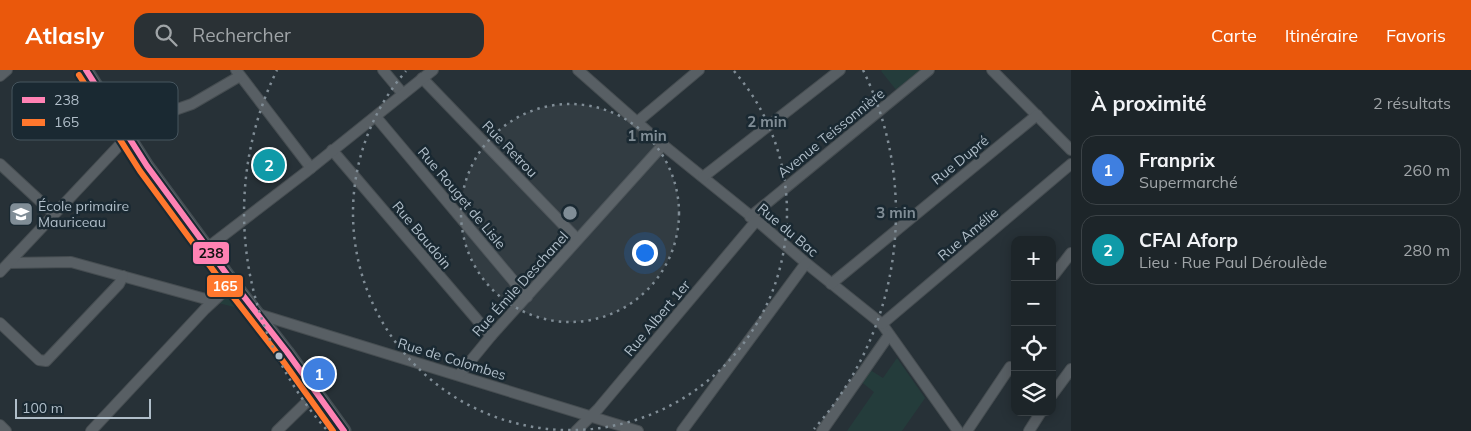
<!DOCTYPE html>
<html lang="fr">
<head>
<meta charset="utf-8">
<style>
	:root { --surface:#1d2529; --page:#2a3135; --text:#f1f3f6; --muted:#a0a5a8; --line:#3b4246; --accent:#ea580c }
	body { margin:0; font-family:Mulish,sans-serif; background:var(--page); color:var(--text) }
	.controls { position:absolute; right:15px; bottom:15px; display:grid; overflow:hidden; border-radius:10px; box-shadow:0 2px 12px #0003 }
	.controls button { width:45px; height:45px; display:grid; place-items:center; padding:0; border:0; border-bottom:1px solid var(--line); background:var(--surface); color:var(--text); font:25px sans-serif }
	.scale { position:absolute; left:15px; bottom:12px; width:136px; box-sizing:border-box; padding-left:5px; border:2px solid #b0bec9; border-top:0; font-size:14px; line-height:18px; white-space:nowrap; color:#b0bec9; -webkit-text-stroke:4px #1a2932; paint-order:stroke }
	.you { position:absolute; left:644px; top:182px; width:18px; height:18px; margin:-12px; border:4px solid #fff; border-radius:50%; background:#1a73e8; box-shadow:0 0 0 8px #1a73e833 }
	.badge { display:grid; place-items:center; width:32px; height:32px; border-radius:50%; background:var(--accent); color:#fff; font-size:16px; font-weight:700 }
	.pin { position:absolute; translate:-50% -50%; border:2px solid #fff; box-shadow:0 1px 5px #0006 }
	.list { margin:0; padding:0; list-style:none }
	h2 { display:flex; justify-content:space-between; align-items:center; height:65px; margin:0; padding:0 20px; font-size:21px }
	h2 small { font-size:16px; font-weight:400; color:var(--muted) }
	.list li { display:grid; grid-template-columns:32px 1fr auto; gap:15px; align-items:center; box-sizing:border-box; height:70px; margin:0 10px 10px; padding:0 10px; border:1px solid var(--line); border-radius:15px }
	.list b { display:block; font-size:19px; white-space:nowrap }
	.list p { margin:0; font-size:16px; white-space:nowrap; color:var(--muted) }
	.list em { font-size:16px; font-style:normal; color:var(--muted) }
	.icon { flex:none; width:28px; height:28px; fill:none; stroke:currentColor; stroke-width:2; stroke-linecap:round; stroke-linejoin:round }
	.map { position:relative; flex:none; width:1071px; height:361px; overflow:hidden }
	header { display:flex; align-items:center; gap:30px; box-sizing:border-box; height:70px; padding:0 25px; background:var(--accent); color:#fff }
	header strong { font-size:24px }
	nav { display:flex; gap:28px; margin-inline-start:auto; font-size:18px }
	.search { width:350px; height:45px; background:var(--page); display:flex; align-items:center; gap:12px; box-sizing:border-box; padding:0 18px; border-radius:15px; color:var(--muted); font-size:19px }
	main { display:flex }
	aside { flex:1; background:var(--surface) }
	.map>svg:first-child { display:block }
	.green { fill:#243c3b }
	.lines { fill:none; stroke-linecap:round; stroke-linejoin:round }
	.minor-tunnel { stroke:#3c464d; stroke-width:10; stroke-dasharray:10 5; stroke-linecap:butt }
	.minor-casing { stroke:#464d51; stroke-width:12 }
	.major-casing { stroke:#444e53; stroke-width:15 }
	.minor { stroke:#585f64; stroke-width:10 }
	.major { stroke:#5a6167; stroke-width:12 }
	.bus-1-casing { stroke:#1a2932; stroke-width:10 }
	.bus-2-casing { stroke:#1a2932; stroke-width:10 }
	.bus-1 { stroke:#ff82b4; stroke-width:6 }
	.bus-2 { stroke:#ff772d; stroke-width:6 }
	.ring { fill:none; stroke:#808d96; stroke-width:2.5; stroke-dasharray:2.5 5 }
	.bus-dot { fill:#b0bec9; stroke:#1a2932; stroke-width:2 }
	.labels { text-anchor:middle; dominant-baseline:central; stroke-width:5; stroke-linejoin:round; paint-order:stroke }
	.street-label { font-size:14px; fill:#b0bec9; stroke:#1a2932 }
	.poi-label { font-size:14px; fill:#b0bec9; stroke:#1a2932; text-anchor:start }
	.key { fill:#1a2932; stroke:#47565f; stroke-width:1 }
	.key-label { font-size:14px; fill:#b0bec9 }
	.centre { fill:#808d96; stroke:#1a2932; stroke-width:2.5 }
	.ring-label { font-size:15px; text-anchor:middle; font-weight:bold; fill:#808d96; stroke:#1a2932; stroke-width:5; stroke-linejoin:round; paint-order:stroke }
	.line-badge { stroke:#1a2932; stroke-width:2 }
	.badge-label { font-size:14px; text-anchor:middle; font-weight:bold; fill:#fff }
	.pale-badge-label { font-size:14px; text-anchor:middle; font-weight:bold; fill:#111 }
</style>
</head>
<body>
<header>
<strong>Atlasly</strong>
<div class="search"><svg class="icon" aria-label="search" viewBox="0 0 24 24"><circle cx="10" cy="10" r="6"/><path d="M15 15l6 6"/></svg>Rechercher</div>
<nav><a>Carte</a><a>Itinéraire</a><a>Favoris</a></nav>
</header>
<main>
<div class="map">
<svg width="1071" height="361" viewBox="0 0 1071 361">
	<rect width="100%" height="100%" fill="#273137"/>
	<g class="green">
		<path d="M882,0H922L897,21L881,1Z"/>
		<path d="M228,224L237,236L234,237L218,233Z"/>
		<path d="M897,288L925,328L923,331L902,361H847L874,322L859,310L867,298L883,308Z"/>
	</g>
	<g class="lines">
		<path class="minor-tunnel" d="M151,53L169,42"/>
		<defs>
			<g id="minor">
				<path d="M236,0L311,98"/>
				<path d="M383,0L403,24"/>
				<path d="M578,0L663,75L762,155L806,193L882,254L958,361"/>
				<path d="M992,0L1071,80"/>
				<path d="M0,6L7,0"/>
				<path d="M422,8L577,169"/>
				<path d="M169,42L192,34L240,6"/>
				<path d="M376,47L527,227"/>
				<path d="M637,52L699,0"/>
				<path d="M332,80L491,266"/>
				<path d="M0,94L54,144"/>
				<path d="M703,107L840,0"/>
				<path d="M750,147L929,0"/>
				<path d="M207,178L306,102L433,0"/>
				<path d="M9,193L71,192L213,231"/>
				<path d="M0,202L128,66L151,53"/>
				<path d="M1054,205L1071,183"/>
				<path d="M831,214L1037,45"/>
				<path d="M258,244L638,361"/>
				<path d="M0,253L39,290L46,291L119,214L123,206"/>
				<path d="M882,254L1071,94"/>
				<path d="M459,305L491,266L663,75"/>
				<path d="M1052,325L1071,299"/>
				<path d="M0,355L6,361"/>
				<path d="M91,361L205,239L233,213"/>
				<path d="M277,361L316,323"/>
				<path d="M576,361L598,339L756,151"/>
				<path d="M682,361L806,193"/>
				<path d="M822,361L889,265"/>
				<path d="M967,361L1010,297L1015,301"/>
				<path d="M1029,361L1041,342"/>
			</g>
			<path id="major" d="M86,0L147,96L231,210L287,282L344,361"/>
		</defs>
		<use href="#minor" class="minor-casing"/>
		<use href="#major" class="major-casing"/>
		<use href="#minor" class="minor"/>
		<use href="#major" class="major"/>
		<defs>
			<path id="bus-1" d="M86,0L147,96L231,210L287,282L344,361"/>
			<path id="bus-2" d="M79,5L140,101L224,215L280,287L333,361"/>
		</defs>
		<use href="#bus-1" class="bus-1-casing"/>
		<use href="#bus-2" class="bus-2-casing"/>
		<use href="#bus-1" class="bus-1"/>
		<use href="#bus-2" class="bus-2"/>
	</g>
	<circle cx="570" cy="143" r="109" fill="#808d96" fill-opacity=".12"/>
	<g class="ring">
		<circle cx="570" cy="143" r="109"/>
		<path d="M734 1A217 217 0 1 1 406 1"/>
		<path d="M326 359A326 326 0 0 1 277 0M863 0A326 326 0 0 1 814 359"/>
	</g>
	<defs>
		<symbol id="school-square" viewBox="-11 -11 22 22"><rect x="-9" y="-9" width="18" height="18" rx="4" fill="#808d96" stroke="#1a2932"/><path d="M0-5L7-2L0 1L-7-2ZM-4 1L0 2.5L4 1V4Q0 6-4 4Z" fill="#fff"/></symbol>
	</defs>
	<g fill-rule="evenodd">
		<use href="#school-square" x="7" y="130" width="28" height="28"/>
	</g>
	<circle class="bus-dot" cx="279" cy="286" r="4.5"/>
	<g class="labels">
		<g class="street-label">
			<text transform="translate(831 63) rotate(-39)">Avenue Teissonnière</text>
			<text transform="translate(510 79) rotate(46)">Rue Retrou</text>
			<text transform="translate(960 90) rotate(-39)">Rue Dupré</text>
			<text transform="translate(462 128) rotate(50)">Rue Rouget de Lisle</text>
			<text transform="translate(788 160) rotate(40)">Rue du Bac</text>
			<text transform="translate(968 164) rotate(-40)">Rue Amélie</text>
			<text transform="translate(422 165) rotate(50)">Rue Baudoin</text>
			<text transform="translate(520 214) rotate(-48)">Rue Émile Deschanel</text>
			<text transform="translate(657 248) rotate(-50)">Rue Albert 1er</text>
			<text transform="translate(452 289) rotate(17)">Rue de Colombes</text>
		</g>
		<g class="poi-label">
			<text x="38" y="136">École primaire<tspan x="38" dy="16">Mauriceau</tspan></text>
		</g>
	</g>
	<rect x="12" y="12" width="166" height="58" rx="8" class="key"/>
	<rect x="22" y="27" width="23" height="6" fill="#ff82b4"/>
	<rect x="22" y="49" width="23" height="7" fill="#ff772d"/>
	<g class="key-label">
		<text x="54" y="35">238</text>
		<text x="54" y="57">165</text>
	</g>
	<circle cx="570" cy="143" r="8" class="centre"/>
	<g class="ring-label">
		<text x="767" y="57">2 min</text>
		<text x="647" y="71">1 min</text>
		<text x="896" y="148">3 min</text>
	</g>
	<g class="line-badge">
		<rect x="192" y="171" width="38" height="24" rx="5" fill="#ff82b4"/>
		<rect x="206" y="204" width="38" height="24" rx="5" fill="#ff772d"/>
	</g>
	<g class="badge-label">
		<text x="225" y="221">165</text>
	</g>
	<g class="pale-badge-label">
		<text x="211" y="188">238</text>
	</g>
</svg>
<div class="controls">
<button>+</button>
<button>−</button>
<button><svg class="icon" aria-label="locate" viewBox="0 0 24 24"><circle cx="12" cy="12" r="6"/><path d="M12 2v4M12 18v4M2 12h4M18 12h4"/></svg></button>
<button><svg class="icon" aria-label="layers" viewBox="0 0 24 24"><path d="M12 4l9 5-9 5-9-5zM3 14l9 5 9-5"/></svg></button>
</div>
<div class="scale">100 m</div>
<div class="you"></div>
<div class="pin badge" style="left:319px;top:304px;background:#3f7fe0">1</div>
<div class="pin badge" style="left:269px;top:95px;background:#0f9aa8">2</div>
</div>
<aside>
<h2>À proximité<small>2 résultats</small></h2>
<ul class="list">
<li><span class="badge" style="background:#3f7fe0">1</span><div><b>Franprix</b><p>Supermarché</p></div><em>260 m</em></li>
<li><span class="badge" style="background:#0f9aa8">2</span><div><b>CFAI Aforp</b><p>Lieu · Rue Paul Déroulède</p></div><em>280 m</em></li>
</ul>
</aside>
</main>
</body>
</html>
